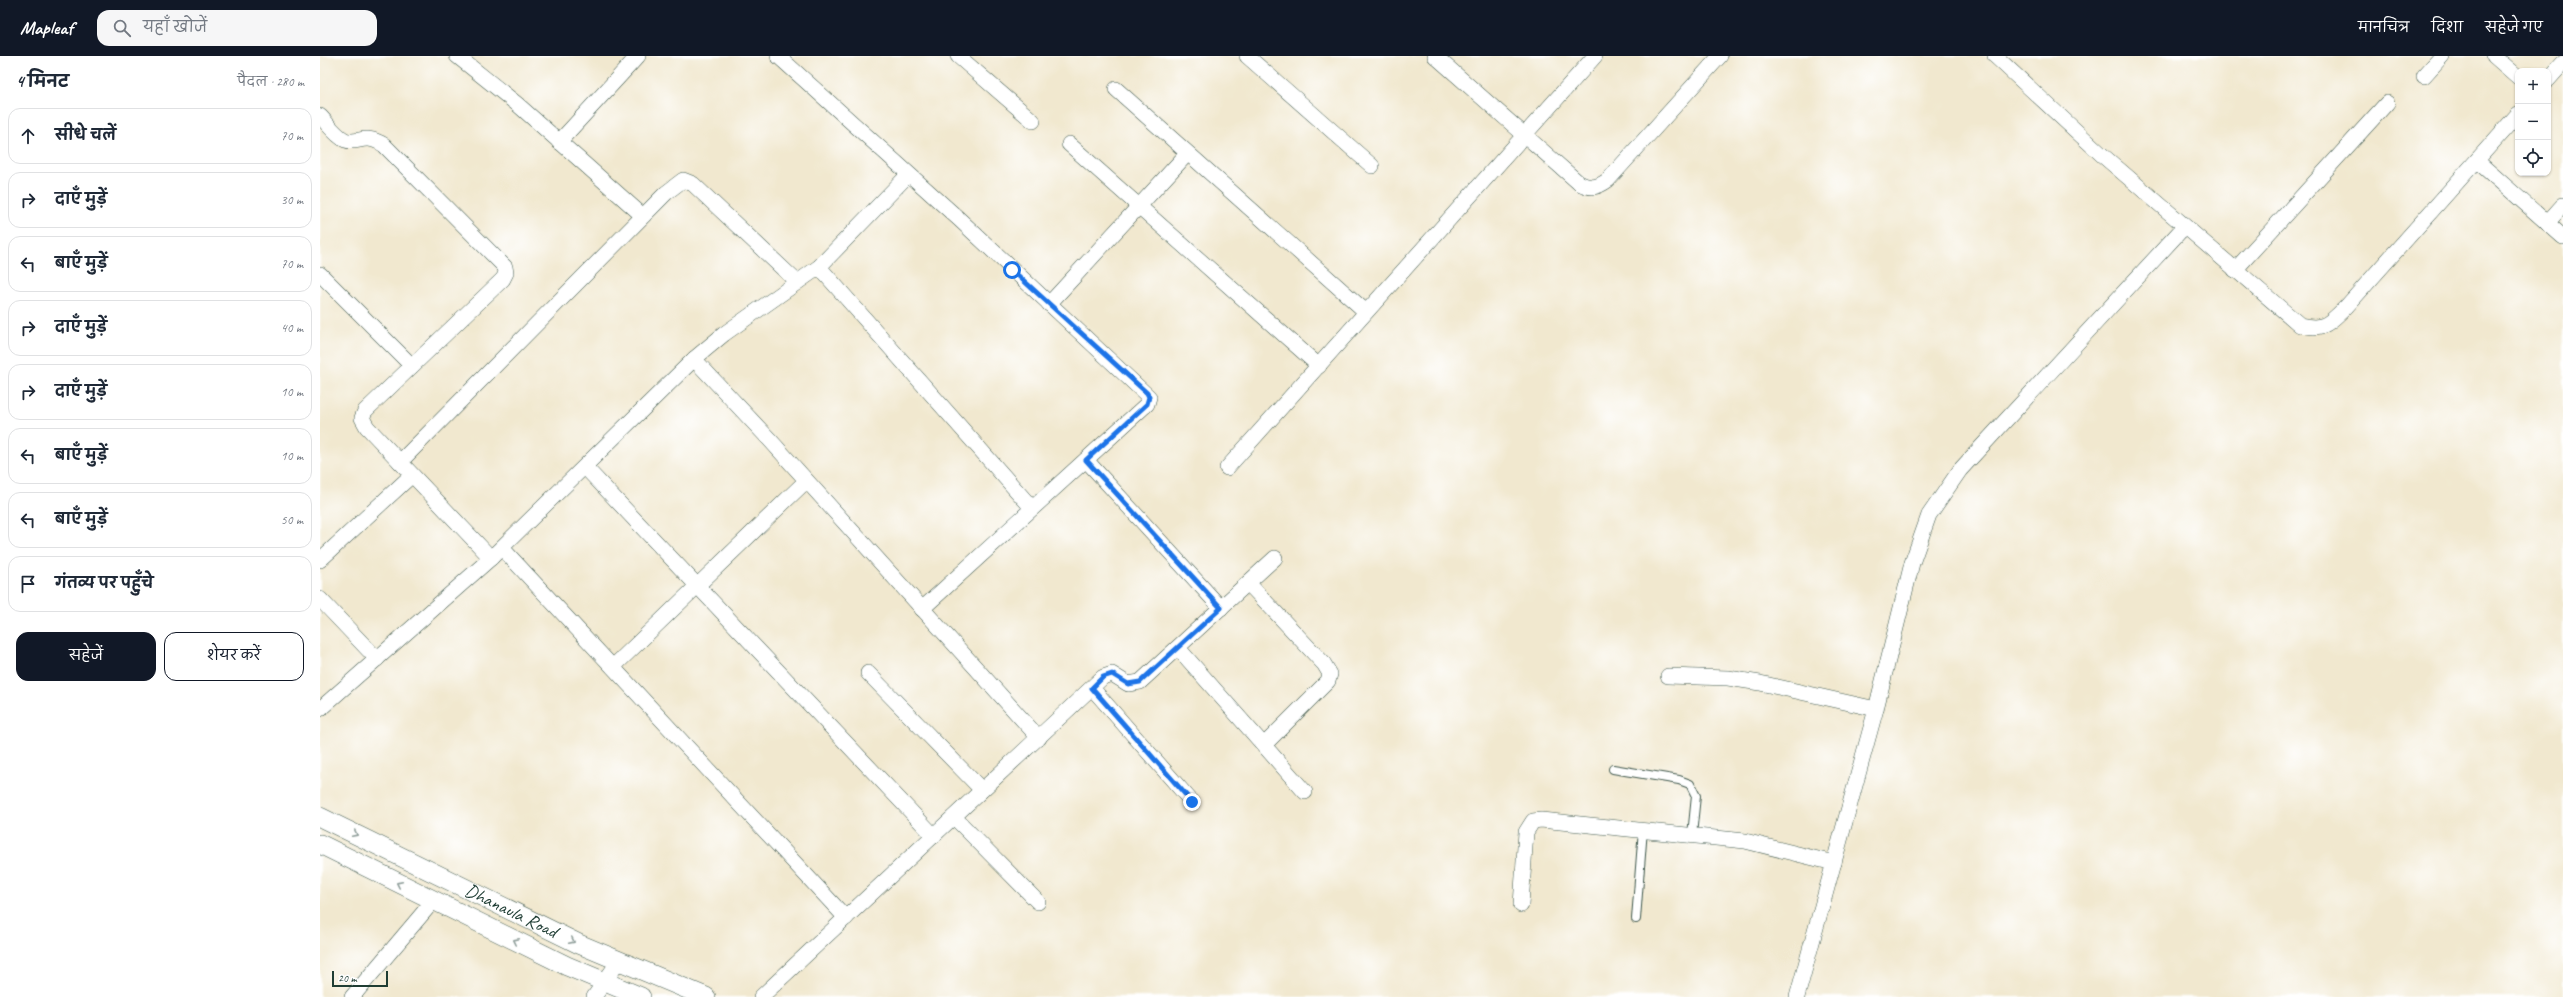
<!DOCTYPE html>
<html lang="hi">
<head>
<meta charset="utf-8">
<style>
	:root { --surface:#fff; --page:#f6f6f7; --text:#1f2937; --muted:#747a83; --line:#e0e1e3; --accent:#111827 }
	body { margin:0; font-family:Caveat,"Playpen Sans Deva",sans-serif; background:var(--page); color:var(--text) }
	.controls { position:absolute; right:12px; top:12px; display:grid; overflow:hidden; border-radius:8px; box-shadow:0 1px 3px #0004 }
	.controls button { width:36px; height:36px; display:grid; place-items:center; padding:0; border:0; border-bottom:1px solid var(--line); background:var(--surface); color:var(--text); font:20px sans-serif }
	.scale { position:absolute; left:12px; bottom:10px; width:56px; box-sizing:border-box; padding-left:4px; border:2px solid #1f3d34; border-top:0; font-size:11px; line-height:14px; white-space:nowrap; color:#1f3d34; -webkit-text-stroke:3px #fff; paint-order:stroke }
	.stop { position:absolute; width:12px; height:12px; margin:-9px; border:3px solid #1a73e8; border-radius:50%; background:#fff }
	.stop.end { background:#1a73e8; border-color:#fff; box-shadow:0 1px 4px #0008 }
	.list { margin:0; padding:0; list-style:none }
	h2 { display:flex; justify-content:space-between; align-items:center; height:52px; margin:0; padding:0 16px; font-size:17px }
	h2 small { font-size:13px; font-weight:400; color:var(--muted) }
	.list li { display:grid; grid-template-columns:26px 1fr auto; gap:12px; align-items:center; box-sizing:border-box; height:56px; margin:0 8px 8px; padding:0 8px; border:1px solid var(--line); border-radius:12px }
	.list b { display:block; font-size:15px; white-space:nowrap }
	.list em { font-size:13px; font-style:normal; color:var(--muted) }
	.actions { display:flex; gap:8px; padding:12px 16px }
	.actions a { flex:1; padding:9px 0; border:1px solid var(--accent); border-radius:12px; text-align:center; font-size:14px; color:var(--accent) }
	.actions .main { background:var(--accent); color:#fff }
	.icon { flex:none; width:22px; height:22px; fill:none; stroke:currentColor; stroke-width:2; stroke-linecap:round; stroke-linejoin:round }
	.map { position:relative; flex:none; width:2243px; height:941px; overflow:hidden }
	header { display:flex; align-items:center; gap:24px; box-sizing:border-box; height:56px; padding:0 20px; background:var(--accent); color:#fff }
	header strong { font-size:19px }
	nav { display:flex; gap:22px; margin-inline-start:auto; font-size:14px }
	.search { width:280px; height:36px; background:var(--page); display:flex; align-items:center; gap:10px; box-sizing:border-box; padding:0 14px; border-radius:12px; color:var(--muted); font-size:15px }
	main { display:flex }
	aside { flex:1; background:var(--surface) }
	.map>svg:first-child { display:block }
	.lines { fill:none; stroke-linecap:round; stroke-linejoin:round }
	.service-casing { stroke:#3e574b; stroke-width:10 }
	.minor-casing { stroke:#3e574b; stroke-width:16 }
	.tertiary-casing { stroke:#3e574b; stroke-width:20 }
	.service { stroke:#fff; stroke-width:8 }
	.minor { stroke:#fff; stroke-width:15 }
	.tertiary { stroke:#fff; stroke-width:19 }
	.oneway { stroke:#8f9e9a }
	.route { stroke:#1a73e8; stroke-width:5 }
	.labels { text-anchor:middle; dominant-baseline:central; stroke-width:4; stroke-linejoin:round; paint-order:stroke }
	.street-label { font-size:19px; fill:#1f3d34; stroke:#fff }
</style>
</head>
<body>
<header>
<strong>Mapleaf</strong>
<div class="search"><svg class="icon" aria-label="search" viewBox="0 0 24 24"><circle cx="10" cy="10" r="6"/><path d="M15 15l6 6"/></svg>यहाँ खोजें</div>
<nav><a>मानचित्र</a><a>दिशा</a><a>सहेजे गए</a></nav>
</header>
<main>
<aside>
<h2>4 मिनट<small>पैदल · 280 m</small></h2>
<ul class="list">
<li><svg class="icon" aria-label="ahead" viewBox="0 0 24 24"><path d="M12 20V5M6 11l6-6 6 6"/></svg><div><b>सीधे चलें</b></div><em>70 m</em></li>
<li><svg class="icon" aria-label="right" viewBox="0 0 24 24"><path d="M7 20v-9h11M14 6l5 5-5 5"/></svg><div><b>दाएँ मुड़ें</b></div><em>30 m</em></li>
<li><svg class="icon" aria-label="left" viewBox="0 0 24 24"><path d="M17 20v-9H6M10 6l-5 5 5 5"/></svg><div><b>बाएँ मुड़ें</b></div><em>70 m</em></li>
<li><svg class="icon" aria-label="right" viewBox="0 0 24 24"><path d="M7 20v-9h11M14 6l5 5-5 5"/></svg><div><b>दाएँ मुड़ें</b></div><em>40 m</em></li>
<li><svg class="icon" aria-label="right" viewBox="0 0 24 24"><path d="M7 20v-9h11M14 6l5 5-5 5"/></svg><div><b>दाएँ मुड़ें</b></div><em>10 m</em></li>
<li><svg class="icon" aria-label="left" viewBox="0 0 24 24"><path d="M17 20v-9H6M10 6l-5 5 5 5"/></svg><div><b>बाएँ मुड़ें</b></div><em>10 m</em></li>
<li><svg class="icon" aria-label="left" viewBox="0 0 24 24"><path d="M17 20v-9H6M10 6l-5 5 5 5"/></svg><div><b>बाएँ मुड़ें</b></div><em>50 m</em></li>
<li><svg class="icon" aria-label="arrive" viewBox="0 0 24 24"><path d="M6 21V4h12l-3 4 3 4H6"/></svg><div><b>गंतव्य पर पहुँचे</b></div></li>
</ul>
<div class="actions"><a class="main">सहेजें</a><a>शेयर करें</a></div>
</aside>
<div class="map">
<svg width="2243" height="941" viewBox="0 0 2243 941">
	<rect width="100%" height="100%" fill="#fff"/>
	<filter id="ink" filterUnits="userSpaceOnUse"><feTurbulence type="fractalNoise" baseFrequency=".025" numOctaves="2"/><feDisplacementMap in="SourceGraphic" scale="8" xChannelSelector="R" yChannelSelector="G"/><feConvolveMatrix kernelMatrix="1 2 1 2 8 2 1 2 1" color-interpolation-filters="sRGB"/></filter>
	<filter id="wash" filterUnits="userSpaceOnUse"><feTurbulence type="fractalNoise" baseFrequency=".012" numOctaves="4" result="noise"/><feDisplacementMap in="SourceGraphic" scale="16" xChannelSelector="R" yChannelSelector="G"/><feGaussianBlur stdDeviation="0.9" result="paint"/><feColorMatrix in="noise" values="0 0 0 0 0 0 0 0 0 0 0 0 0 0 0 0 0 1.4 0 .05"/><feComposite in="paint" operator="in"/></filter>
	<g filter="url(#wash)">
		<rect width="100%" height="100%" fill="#f1e8cf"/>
	</g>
	<g filter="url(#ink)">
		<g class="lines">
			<defs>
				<g id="service">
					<path d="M1293,713L1359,724L1370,728L1376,740L1372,779"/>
					<path d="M1316,863L1323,773"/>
				</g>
				<g id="minor">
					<path d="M137,0L197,48L323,160"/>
					<path d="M458,0L640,164L829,341L827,348L602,553"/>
					<path d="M638,0L713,65"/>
					<path d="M927,0L1052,110"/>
					<path d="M1115,0L1259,127C1271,133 1277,132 1288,124L1400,0"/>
					<path d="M1675,0L1781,98L1980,269C2005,275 2009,267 2026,251L2198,58"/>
					<path d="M2174,0L2198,21"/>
					<path d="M2104,20L2122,0"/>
					<path d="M2228,24L2243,7"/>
					<path d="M796,33L1045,255"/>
					<path d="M0,60C7,67 16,80 25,84C39,89 43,76 64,89L185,211L186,217L183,223L45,355L42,362L47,371L171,502"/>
					<path d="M239,86L318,0"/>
					<path d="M749,88L999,310"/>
					<path d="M2157,105L2243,181"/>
					<path d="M2227,167L2243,149"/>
					<path d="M499,211L712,452"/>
					<path d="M1915,214L2067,47"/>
					<path d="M0,218L92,310"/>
					<path d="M729,248L867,98"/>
					<path d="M374,303L450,384L719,682"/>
					<path d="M766,404L901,552"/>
					<path d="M80,406L346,137L363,124L373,128L477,226"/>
					<path d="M265,411L614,780"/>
					<path d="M907,412L1275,0"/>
					<path d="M182,492L526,862"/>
					<path d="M0,504L92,419"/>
					<path d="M928,527L1004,608L1010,618L1008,625L944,689"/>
					<path d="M0,543L57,603"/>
					<path d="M858,592L985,736"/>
					<path d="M293,611L486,425"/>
					<path d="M548,617L662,734"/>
					<path d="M1348,620L1408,622L1440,627L1556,653"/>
					<path d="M772,632L872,746"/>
					<path d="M0,653L171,502L374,303L404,278L499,211L588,119"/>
					<path d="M634,761L718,846"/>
					<path d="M1201,849L1206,776L1213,765L1221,764L1425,785L1514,807"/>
					<path d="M32,941L114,844"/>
					<path d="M274,941L299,905"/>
					<path d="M441,941L783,621L792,618L808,628L820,626L955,502"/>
					<path d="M1477,941L1556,653L1592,507L1609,459L1640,414L1864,171"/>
				</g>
				<g id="tertiary">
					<path id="s1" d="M0,761L259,888L386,941"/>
					<path d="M0,788L247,910L321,941"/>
				</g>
			</defs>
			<use href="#service" class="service-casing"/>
			<use href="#minor" class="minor-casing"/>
			<use href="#tertiary" class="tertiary-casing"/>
			<use href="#service" class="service"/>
			<use href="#minor" class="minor"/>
			<use href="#tertiary" class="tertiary"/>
		</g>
		<defs><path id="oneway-chevron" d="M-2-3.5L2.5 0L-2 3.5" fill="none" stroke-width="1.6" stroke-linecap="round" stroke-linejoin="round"/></defs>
		<g class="oneway">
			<use href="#oneway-chevron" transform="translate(35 778) rotate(26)"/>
			<use href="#oneway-chevron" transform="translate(79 828) rotate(-154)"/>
			<use href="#oneway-chevron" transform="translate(196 885) rotate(-154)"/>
			<use href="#oneway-chevron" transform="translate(252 885) rotate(26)"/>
		</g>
	</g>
	<g class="lines" filter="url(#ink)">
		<path class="route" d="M692,214L827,337L829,341L827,348L766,404L901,552L820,626L808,628L792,618L783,621L772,632L872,746"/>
	</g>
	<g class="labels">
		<g class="street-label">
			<text stroke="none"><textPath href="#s1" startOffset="213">Dhanaula Road</textPath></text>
		</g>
	</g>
</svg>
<div class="controls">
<button>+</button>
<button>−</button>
<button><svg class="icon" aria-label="locate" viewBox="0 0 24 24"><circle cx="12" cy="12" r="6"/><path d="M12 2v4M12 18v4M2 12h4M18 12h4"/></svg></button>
</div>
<div class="scale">20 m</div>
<div class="stop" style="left:692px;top:214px"></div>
<div class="stop end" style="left:872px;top:746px"></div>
</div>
</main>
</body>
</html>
